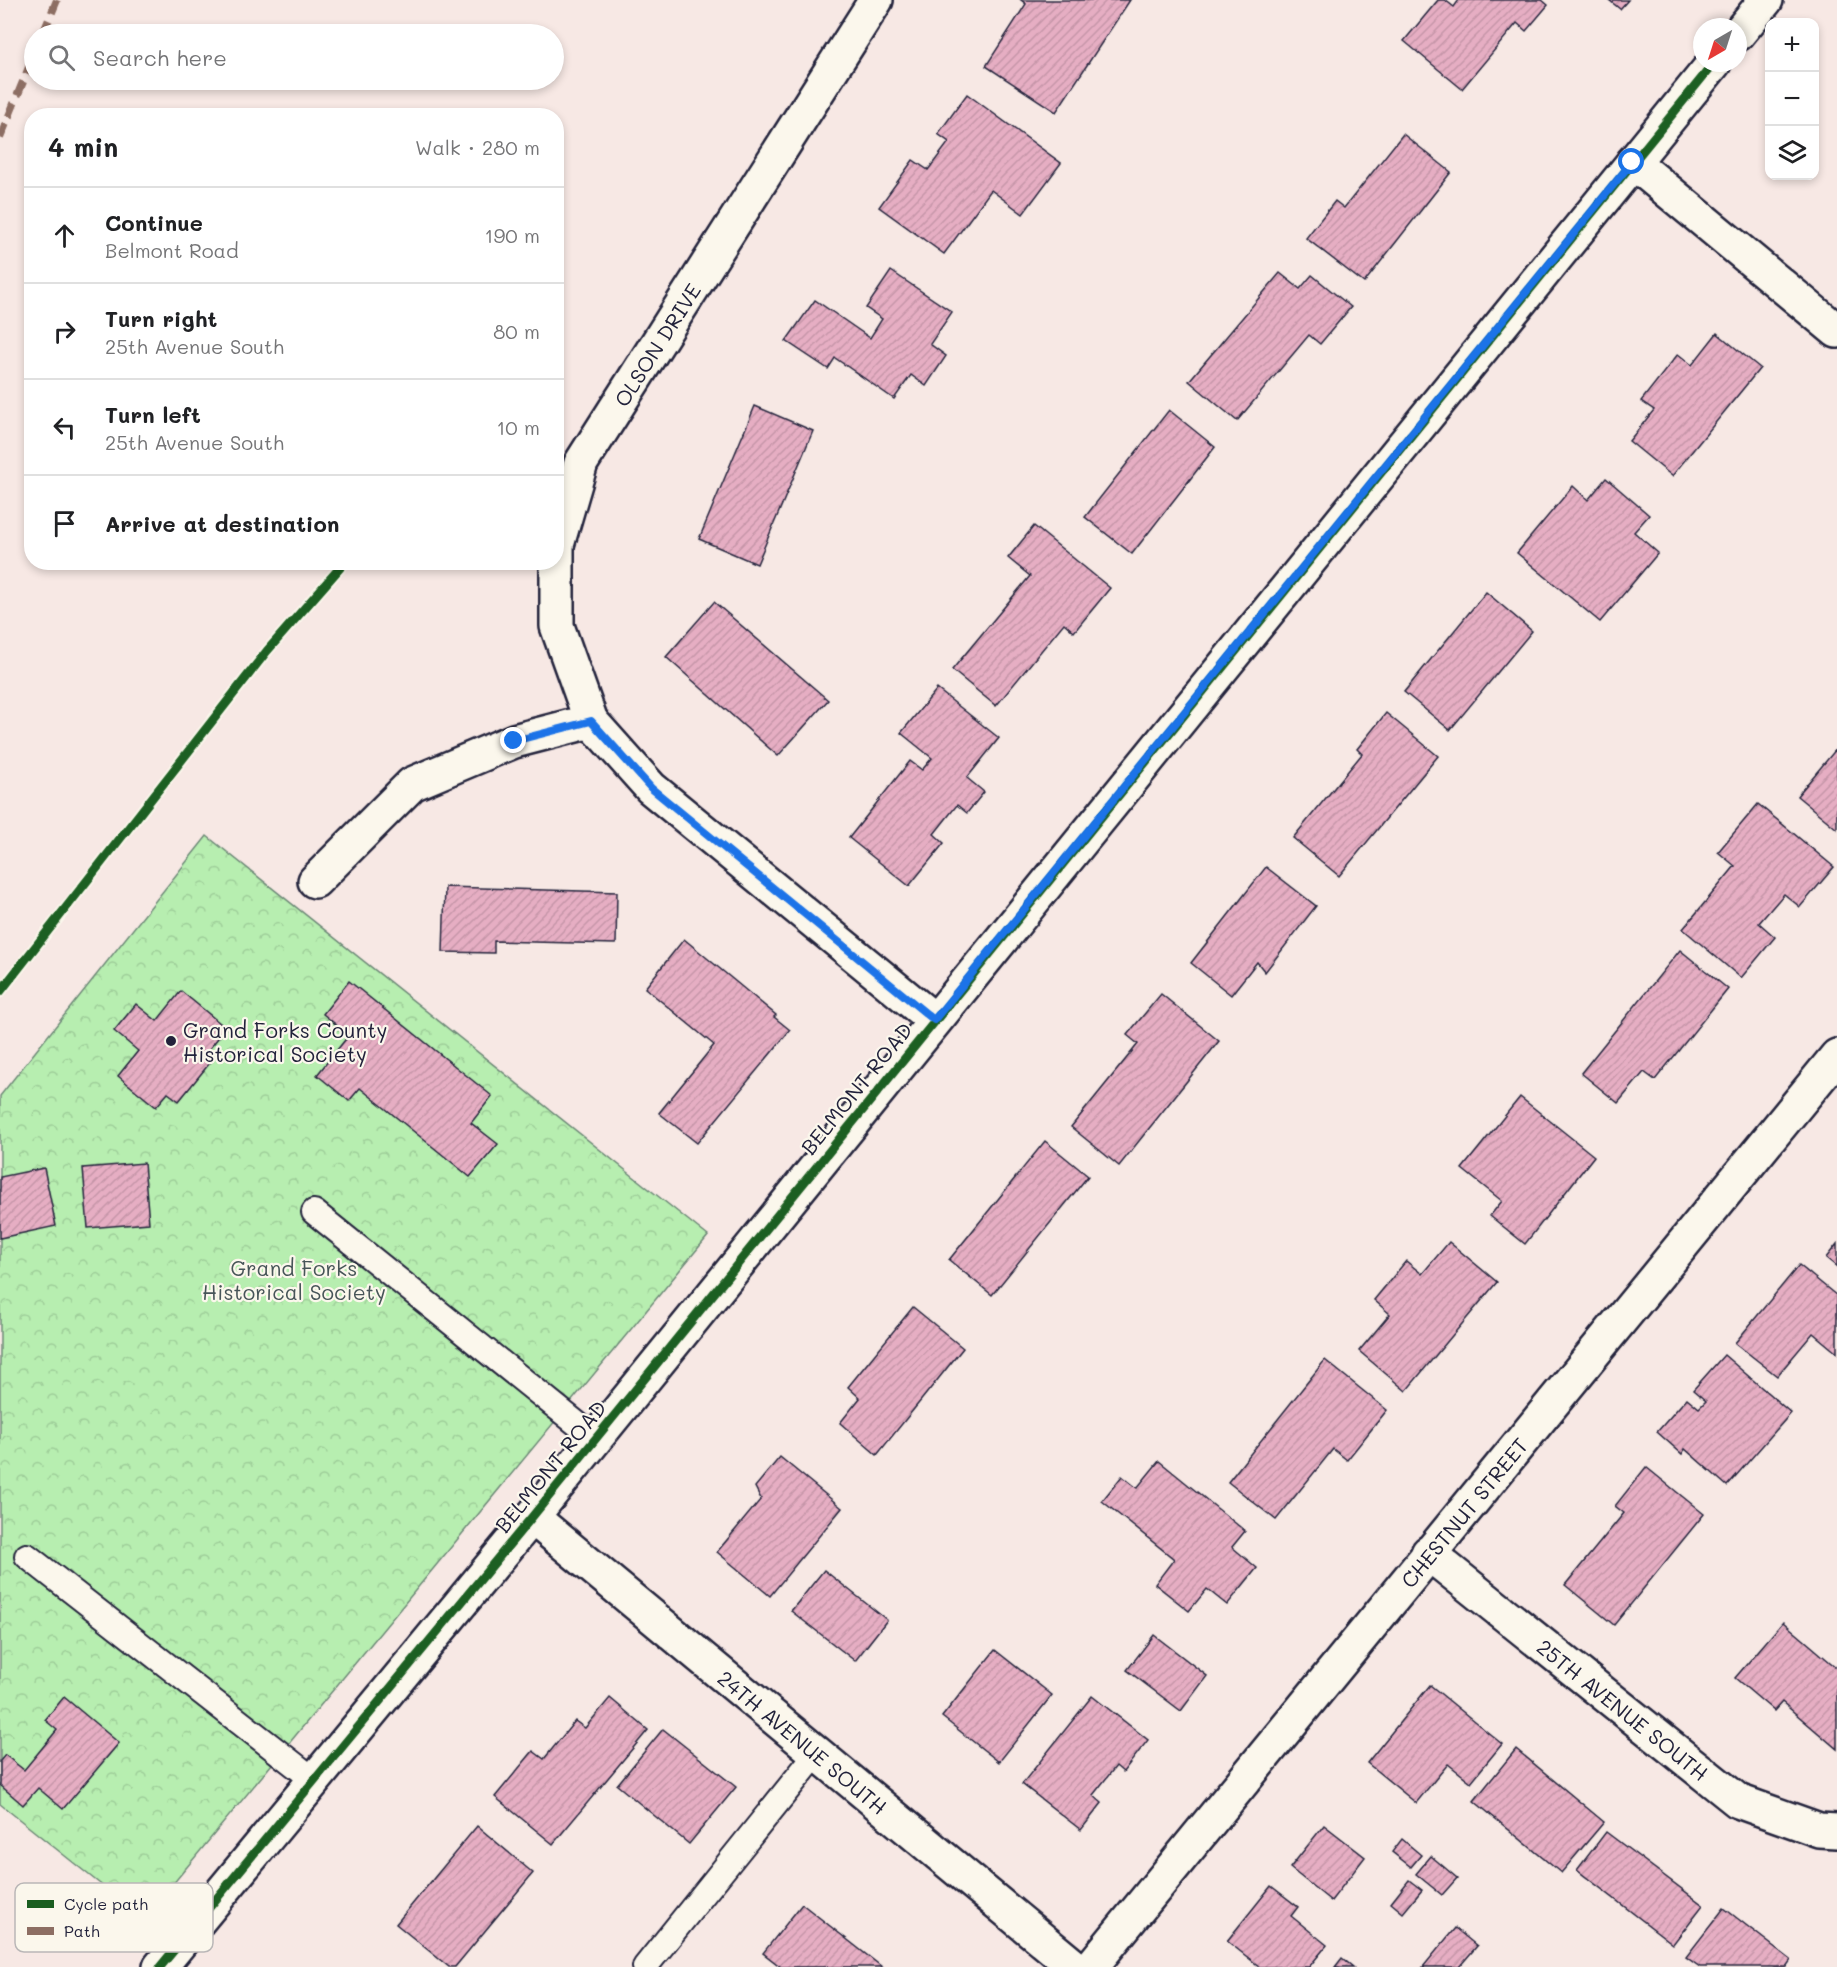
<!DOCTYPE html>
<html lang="en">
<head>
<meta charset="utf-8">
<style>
	:root { --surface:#fff; --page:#f2f2f2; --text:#202124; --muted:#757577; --line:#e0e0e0 }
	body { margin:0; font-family:Mali,sans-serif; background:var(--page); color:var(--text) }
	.controls { position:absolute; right:18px; top:18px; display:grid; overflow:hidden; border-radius:12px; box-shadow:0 3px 9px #0003 }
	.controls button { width:54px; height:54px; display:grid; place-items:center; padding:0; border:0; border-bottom:2px solid var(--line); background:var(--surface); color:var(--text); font:30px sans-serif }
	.compass { position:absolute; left:1693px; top:18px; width:54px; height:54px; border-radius:50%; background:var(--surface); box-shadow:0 3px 9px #0003; rotate:219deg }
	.stop { position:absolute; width:18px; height:18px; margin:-14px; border:4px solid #1a73e8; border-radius:50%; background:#fff }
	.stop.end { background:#1a73e8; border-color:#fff; box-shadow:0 2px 6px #0008 }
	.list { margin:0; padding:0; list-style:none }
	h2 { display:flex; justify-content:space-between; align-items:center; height:78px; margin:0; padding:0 24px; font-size:26px }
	h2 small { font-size:20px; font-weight:400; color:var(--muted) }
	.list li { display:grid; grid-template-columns:39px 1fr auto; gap:18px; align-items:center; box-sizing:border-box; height:96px; padding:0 24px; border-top:2px solid var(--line) }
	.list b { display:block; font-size:22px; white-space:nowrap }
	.list p { margin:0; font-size:20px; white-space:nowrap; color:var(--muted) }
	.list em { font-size:20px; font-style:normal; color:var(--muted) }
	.icon { flex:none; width:33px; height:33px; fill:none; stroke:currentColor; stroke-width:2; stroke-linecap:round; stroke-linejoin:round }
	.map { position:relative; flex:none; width:1837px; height:1967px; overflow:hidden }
	.search { position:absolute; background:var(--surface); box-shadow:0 3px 9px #0003; left:24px; top:24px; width:540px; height:66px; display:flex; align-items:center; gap:15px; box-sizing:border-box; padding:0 21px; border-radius:33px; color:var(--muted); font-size:22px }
	.panel { position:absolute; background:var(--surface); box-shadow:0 3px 9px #0003; left:24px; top:108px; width:540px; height:462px; border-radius:24px }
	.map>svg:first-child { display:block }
	.park { fill:url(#park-crowns); stroke:#6c8876; stroke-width:1.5 }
	.building { fill:url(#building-hatch); stroke:#22223b; stroke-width:1.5 }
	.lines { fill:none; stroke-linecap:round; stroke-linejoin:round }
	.lane-casing { stroke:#22223b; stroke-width:28 }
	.street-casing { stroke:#22223b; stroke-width:38 }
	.secondary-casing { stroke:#22223b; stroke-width:38 }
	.lane { stroke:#fbf7ec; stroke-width:24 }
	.street { stroke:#fbf7ec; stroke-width:33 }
	.secondary { stroke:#fbf7ec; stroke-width:33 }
	.quiet { stroke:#8d6e63; stroke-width:8; stroke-dasharray:15 8; stroke-linecap:butt }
	.cycleway-casing { stroke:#fbf7ec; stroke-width:13 }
	.cycleway { stroke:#1b5e20; stroke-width:9 }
	.route { stroke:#1a73e8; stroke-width:8 }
	.poi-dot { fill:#22223b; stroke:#fbf7ec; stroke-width:2 }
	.labels { text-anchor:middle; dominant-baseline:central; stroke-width:4.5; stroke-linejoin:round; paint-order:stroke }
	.street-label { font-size:21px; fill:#22223b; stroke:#fbf7ec }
	.poi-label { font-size:21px; fill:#22223b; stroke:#fbf7ec; text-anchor:start }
	.park-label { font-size:21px; fill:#475558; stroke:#fbf7ec }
	.key { fill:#fbf7ec; stroke:#bab7b7; stroke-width:1.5 }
	.key-label { font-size:16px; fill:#22223b }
</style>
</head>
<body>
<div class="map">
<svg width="1837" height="1967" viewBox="0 0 1837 1967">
	<defs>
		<pattern id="park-crowns" width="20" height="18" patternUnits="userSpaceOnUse" patternTransform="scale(1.5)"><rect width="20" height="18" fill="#b7eeb0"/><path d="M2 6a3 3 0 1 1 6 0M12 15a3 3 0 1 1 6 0" fill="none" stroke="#9dcc98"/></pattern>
		<pattern id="building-hatch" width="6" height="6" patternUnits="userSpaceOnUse" patternTransform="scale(1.5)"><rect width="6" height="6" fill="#e6aec3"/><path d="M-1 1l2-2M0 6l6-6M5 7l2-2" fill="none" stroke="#c595a8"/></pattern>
	</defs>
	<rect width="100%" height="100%" fill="#f7e8e4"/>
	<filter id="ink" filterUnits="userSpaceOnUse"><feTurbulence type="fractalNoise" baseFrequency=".0167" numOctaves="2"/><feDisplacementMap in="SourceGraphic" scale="12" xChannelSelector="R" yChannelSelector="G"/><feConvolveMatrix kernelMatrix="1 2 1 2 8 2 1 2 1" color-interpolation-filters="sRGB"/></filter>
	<g filter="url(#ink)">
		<path class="park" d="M207,836L708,1236L144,1919L0,1804V1096Z"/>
		<g class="building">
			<path d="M1021,0H1130L1056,112L986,66L1026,4Z"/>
			<path d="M1438,0H1445L1454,7L1459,0H1542L1548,5L1526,31L1517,23L1462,89L1404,41Z"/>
			<path d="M1609,0H1628L1620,9Z"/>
			<path d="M967,94L1061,163L1023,214L991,190L944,254L879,207L913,160L928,170L949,142L938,134Z"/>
			<path d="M1403,134L1451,172L1364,283L1306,238L1335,201L1344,208Z"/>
			<path d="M891,271L952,312L930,344L946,356L926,386L911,375L894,399L835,358L828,369L786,341L815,300L870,338L882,319L866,308Z"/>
			<path d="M1280,273L1300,289L1312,275L1351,307L1320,344L1309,335L1237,421L1189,381Z"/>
			<path d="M1717,333L1760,368L1672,476L1629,441L1654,410L1641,401L1678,354L1692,365Z"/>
			<path d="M755,406L813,431L757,564L699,539Z"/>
			<path d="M1169,410L1215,447L1132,554L1085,517Z"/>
			<path d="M1606,478L1649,515L1634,532L1658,553L1600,622L1517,553L1573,486L1588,500Z"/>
			<path d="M1034,526L1110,588L1074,632L1064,623L996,706L952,670L1030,576L1008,558Z"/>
			<path d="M1486,592L1532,631L1450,730L1404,692Z"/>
			<path d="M714,602L828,700L778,756L666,657Z"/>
			<path d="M937,689L999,738L967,778L984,792L967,813L957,805L934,834L944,843L909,886L849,838L910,761L922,770L932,758L901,733Z"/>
			<path d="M1386,713L1438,756L1339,876L1293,838L1362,754L1357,749Z"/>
			<path d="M1837,748V829L1797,796Z"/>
			<path d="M1758,804L1834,867L1800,907L1784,894L1759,923L1775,937L1741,978L1683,929L1735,866L1718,852Z"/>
			<path d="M1266,867L1316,906L1265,972L1257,962L1231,995L1191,963Z"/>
			<path d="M445,887L617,892L616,944L494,941V953L443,952Z"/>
			<path d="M684,939L776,1015L774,1017L790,1030L697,1143L659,1113L714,1045L645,988Z"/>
			<path d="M1680,950L1728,989L1655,1080L1644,1072L1618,1103L1581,1073Z"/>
			<path d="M349,981L492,1096L471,1123L498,1144L470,1177L360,1088L349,1101L317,1075L349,1035L323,1014Z"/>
			<path d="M181,991L226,1028L206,1053L213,1059L179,1101L168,1093L156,1107L118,1076L138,1051L114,1031L136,1004L157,1021Z"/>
			<path d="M1161,994L1219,1041L1119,1166L1071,1127L1138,1044L1127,1035Z"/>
			<path d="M1520,1097L1594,1156L1525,1244L1490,1216L1502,1201L1462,1169Z"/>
			<path d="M1045,1141L1088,1176L992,1295L949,1260Z"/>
			<path d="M144,1163L149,1223L88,1228L83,1168Z"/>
			<path d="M44,1168L56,1226L0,1238V1177Z"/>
			<path d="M1449,1242L1497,1282L1406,1391L1359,1351L1390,1314L1374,1300L1406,1261L1422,1274Z"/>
			<path d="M1837,1244V1267L1826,1258Z"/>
			<path d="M1799,1265L1837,1296V1353L1813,1333L1777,1376L1735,1343Z"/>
			<path d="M913,1307L963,1348L877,1455L840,1423L860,1398L848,1387Z"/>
			<path d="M1724,1355L1791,1413L1727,1486L1685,1449L1682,1454L1657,1432L1687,1398L1699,1408L1706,1401L1693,1390Z"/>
			<path d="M1325,1360L1387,1410L1347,1460L1333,1449L1276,1520L1228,1482Z"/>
			<path d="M780,1457L842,1508L770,1596L717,1552L761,1499L755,1487Z"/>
			<path d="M1159,1461L1245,1531L1232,1547L1257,1568L1227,1605L1207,1589L1189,1611L1155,1584L1174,1559L1102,1501L1122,1476L1137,1488Z"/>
			<path d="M1646,1467L1704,1514L1614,1625L1565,1585L1624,1513L1615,1506Z"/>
			<path d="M824,1570L887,1620L855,1661L791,1611Z"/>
			<path d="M1783,1622L1837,1668V1749L1782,1702L1774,1711L1735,1678Z"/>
			<path d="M1154,1635L1207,1676L1181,1711L1127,1670Z"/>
			<path d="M995,1650L1052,1695L999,1762L942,1717Z"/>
			<path d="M1430,1685L1502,1744L1471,1782L1448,1764L1416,1803L1367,1763Z"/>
			<path d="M1092,1696L1148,1740L1123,1772L1116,1766L1093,1795L1102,1803L1081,1830L1022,1784Z"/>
			<path d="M64,1697L119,1743L63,1809L38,1788L23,1805L0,1785V1761L5,1755L24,1770L57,1730L45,1720Z"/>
			<path d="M610,1698L648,1730L553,1844L495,1797L533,1751L544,1759L575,1721L585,1728Z"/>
			<path d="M663,1729L736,1787L689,1844L617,1785Z"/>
			<path d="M1516,1749L1604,1822L1561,1873L1474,1801Z"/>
			<path d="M1324,1825L1365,1857L1331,1901L1290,1868Z"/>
			<path d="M477,1826L533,1873L455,1967H449L396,1924Z"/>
			<path d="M1606,1832L1703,1905L1673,1944L1577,1870Z"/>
			<path d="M1402,1839L1421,1855L1411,1867L1392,1852Z"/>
			<path d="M1431,1856L1457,1878L1442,1895L1416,1874Z"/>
			<path d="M1409,1880L1422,1890L1403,1913L1391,1903Z"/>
			<path d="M1271,1886L1298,1907L1291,1916L1327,1945L1309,1967H1260L1227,1941Z"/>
			<path d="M802,1904L882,1967H781L763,1953Z"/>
			<path d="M1724,1908L1791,1960L1786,1967H1700L1686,1957Z"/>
			<path d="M1455,1928L1477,1946L1459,1967H1423Z"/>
			<path d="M1342,1958L1353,1967H1335Z"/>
		</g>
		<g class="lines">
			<defs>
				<g id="lane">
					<path d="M314,1212L596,1439"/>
					<path d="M27,1556L314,1780"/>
					<path d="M645,1967L817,1753"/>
				</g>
				<g id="street">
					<path d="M1633,162L1837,331"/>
					<path id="s1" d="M591,721L557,626V545L581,463L876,0"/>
					<path d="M315,881L412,784L514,741L591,721L651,788L934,1020"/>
					<path id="s2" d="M532,1517L1075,1967"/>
					<path id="s3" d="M1428,1553L1738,1801L1819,1830L1837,1831"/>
					<path id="s4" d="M1091,1967L1837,1056"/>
				</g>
				<g id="secondary">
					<path d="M1738,34L1766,0"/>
					<path d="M160,1967L532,1517L1714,63"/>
				</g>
			</defs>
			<use href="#lane" class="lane-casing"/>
			<use href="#street" class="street-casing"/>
			<use href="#secondary" class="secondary-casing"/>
			<use href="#lane" class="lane"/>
			<use href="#street" class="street"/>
			<use href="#secondary" class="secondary"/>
			<g class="quiet">
				<path d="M43,34L57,0"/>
				<path d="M0,138L34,55"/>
			</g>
			<defs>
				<g id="cycleway">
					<path d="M0,992L267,651L345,562"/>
					<path d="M160,1967L532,1517L1714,63"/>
				</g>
			</defs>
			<use href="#cycleway" class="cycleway-casing"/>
			<use href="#cycleway" class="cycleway"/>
		</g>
	</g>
	<g class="lines" filter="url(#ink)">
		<path class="route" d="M514,741L591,721L651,788L934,1020L1632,162"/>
	</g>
	<circle class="poi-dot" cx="171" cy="1041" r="6"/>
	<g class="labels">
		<g class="street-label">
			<text stroke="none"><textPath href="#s1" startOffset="408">OLSON DRIVE</textPath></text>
			<text transform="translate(856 1088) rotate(-51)">BELMONT ROAD</text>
			<text transform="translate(550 1466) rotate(-51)">BELMONT ROAD</text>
			<text stroke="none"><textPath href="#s4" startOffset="588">CHESTNUT STREET</textPath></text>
			<text stroke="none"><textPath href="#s3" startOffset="250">25TH AVENUE SOUTH</textPath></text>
			<text stroke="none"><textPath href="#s2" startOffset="352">24TH AVENUE SOUTH</textPath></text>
		</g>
		<g class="poi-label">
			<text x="183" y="1029">Grand Forks County<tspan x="183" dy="24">Historical Society</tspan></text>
		</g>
		<g class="park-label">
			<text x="294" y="1267">Grand Forks<tspan x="294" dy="24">Historical Society</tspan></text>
		</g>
	</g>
	<rect x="15" y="1883" width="198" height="69" rx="9" class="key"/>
	<rect x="27" y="1900" width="27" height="8" fill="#1b5e20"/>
	<rect x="27" y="1927" width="27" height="8" fill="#8d6e63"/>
	<g class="key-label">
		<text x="64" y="1910">Cycle path</text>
		<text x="64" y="1937">Path</text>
	</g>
</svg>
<div class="controls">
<button>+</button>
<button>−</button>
<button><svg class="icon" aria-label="layers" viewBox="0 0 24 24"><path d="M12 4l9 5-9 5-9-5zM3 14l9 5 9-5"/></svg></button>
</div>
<svg class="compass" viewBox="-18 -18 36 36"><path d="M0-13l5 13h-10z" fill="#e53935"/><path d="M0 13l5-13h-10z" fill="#757577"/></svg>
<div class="stop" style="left:1632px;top:162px"></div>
<div class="stop end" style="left:514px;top:741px"></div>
<div class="search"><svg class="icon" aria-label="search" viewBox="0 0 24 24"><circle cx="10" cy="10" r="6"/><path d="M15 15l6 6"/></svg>Search here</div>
<section class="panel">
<h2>4 min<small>Walk · 280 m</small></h2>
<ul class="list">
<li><svg class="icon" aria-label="ahead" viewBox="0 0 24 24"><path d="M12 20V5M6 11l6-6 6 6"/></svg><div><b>Continue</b><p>Belmont Road</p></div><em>190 m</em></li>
<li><svg class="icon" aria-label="right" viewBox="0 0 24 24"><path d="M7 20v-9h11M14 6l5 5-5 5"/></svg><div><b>Turn right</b><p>25th Avenue South</p></div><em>80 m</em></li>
<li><svg class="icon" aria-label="left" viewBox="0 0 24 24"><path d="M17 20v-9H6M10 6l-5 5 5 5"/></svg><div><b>Turn left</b><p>25th Avenue South</p></div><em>10 m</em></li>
<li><svg class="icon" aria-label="arrive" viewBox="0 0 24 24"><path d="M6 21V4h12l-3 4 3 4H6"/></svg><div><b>Arrive at destination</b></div></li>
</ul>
</section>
</div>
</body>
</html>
